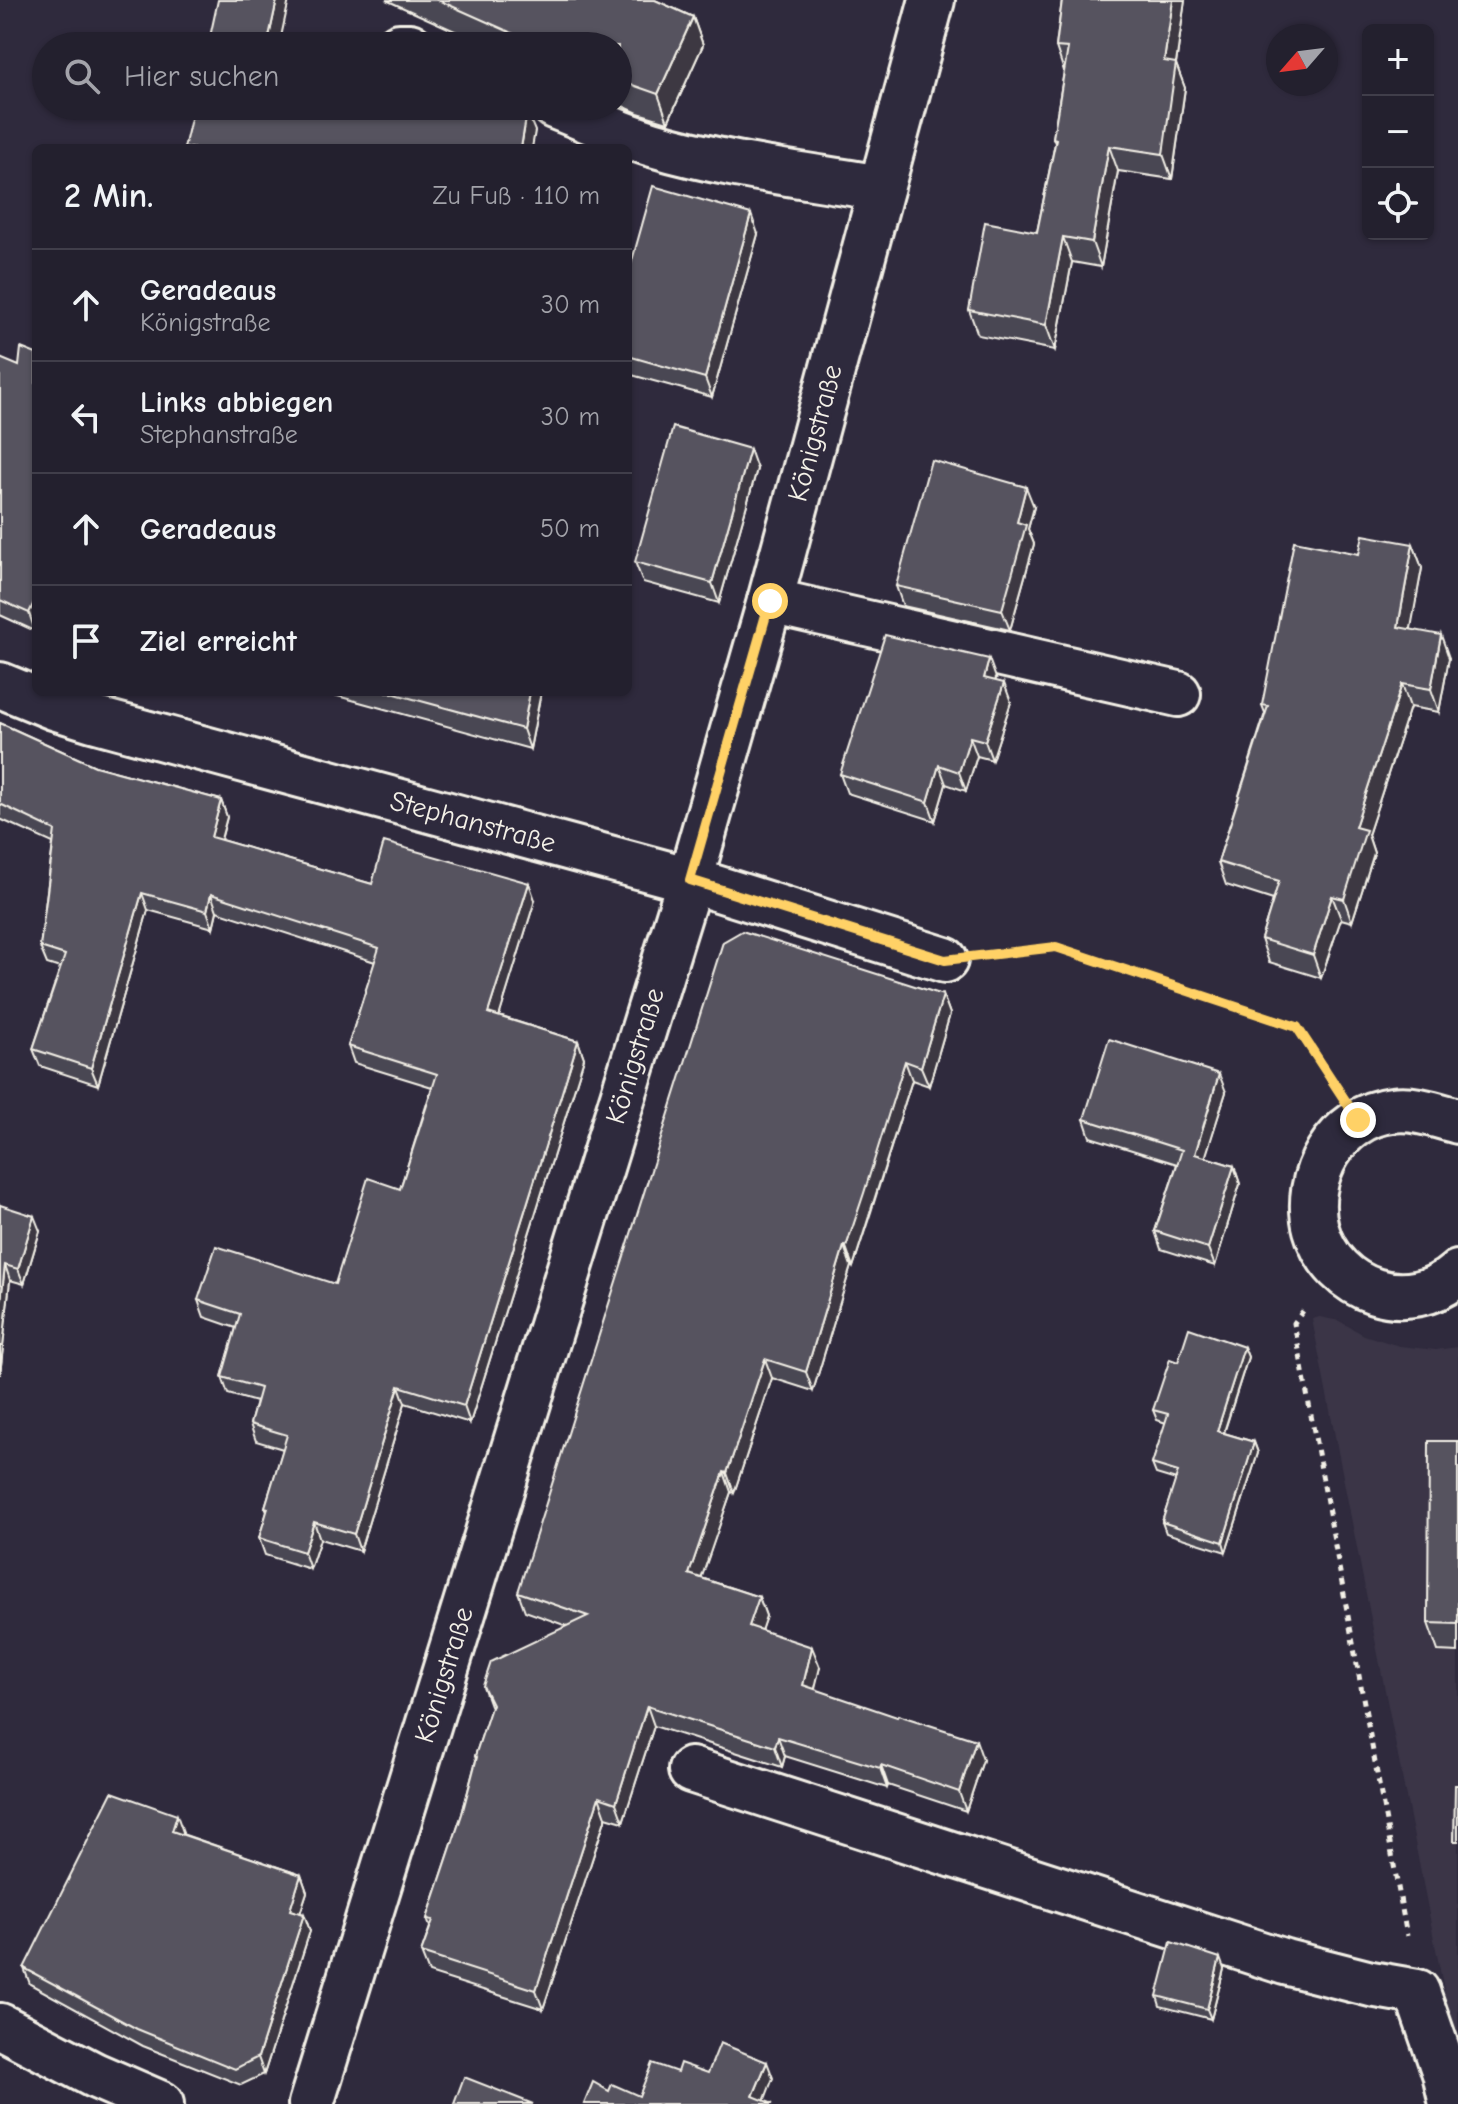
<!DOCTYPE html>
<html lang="de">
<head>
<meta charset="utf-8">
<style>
	:root { --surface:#23202e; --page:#2f2d3a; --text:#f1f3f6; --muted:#a3a3aa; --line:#403e4a }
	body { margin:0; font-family:"Comic Neue",sans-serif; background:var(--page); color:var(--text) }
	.controls { position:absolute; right:24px; top:24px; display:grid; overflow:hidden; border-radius:12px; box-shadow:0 2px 6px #0004 }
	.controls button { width:72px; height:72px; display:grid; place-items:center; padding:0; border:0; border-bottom:2px solid var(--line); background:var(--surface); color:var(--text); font:40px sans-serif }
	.compass { position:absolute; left:1266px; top:24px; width:72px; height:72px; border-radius:50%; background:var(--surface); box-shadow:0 2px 6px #0004; rotate:242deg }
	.stop { position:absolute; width:24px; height:24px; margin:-18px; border:6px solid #ffd166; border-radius:50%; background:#fff }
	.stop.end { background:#ffd166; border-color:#fff; box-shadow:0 2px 8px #0008 }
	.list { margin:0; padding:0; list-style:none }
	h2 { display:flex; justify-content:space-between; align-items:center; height:104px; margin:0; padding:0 32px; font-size:34px }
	h2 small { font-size:26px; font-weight:400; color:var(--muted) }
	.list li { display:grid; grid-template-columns:52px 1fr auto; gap:24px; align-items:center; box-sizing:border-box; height:112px; padding:0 32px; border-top:2px solid var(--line) }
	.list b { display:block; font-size:30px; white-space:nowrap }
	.list p { margin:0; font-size:26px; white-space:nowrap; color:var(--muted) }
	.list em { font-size:26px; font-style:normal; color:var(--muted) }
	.icon { flex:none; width:44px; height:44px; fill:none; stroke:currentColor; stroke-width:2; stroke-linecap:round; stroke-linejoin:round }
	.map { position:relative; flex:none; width:1458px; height:2104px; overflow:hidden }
	.search { position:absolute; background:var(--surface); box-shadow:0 2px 6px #0004; left:32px; top:32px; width:600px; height:88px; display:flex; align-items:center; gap:20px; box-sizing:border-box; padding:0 28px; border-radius:44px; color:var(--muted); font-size:30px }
	.panel { position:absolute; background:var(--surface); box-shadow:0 2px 6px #0004; left:32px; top:144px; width:600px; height:552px; border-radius:12px }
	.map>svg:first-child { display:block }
	.built { fill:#3b3647 }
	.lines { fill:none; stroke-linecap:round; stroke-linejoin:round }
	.minor-casing { stroke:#f4f1e8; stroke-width:50 }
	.path { stroke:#f4f1e8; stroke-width:5; stroke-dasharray:6 6; stroke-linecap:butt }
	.minor { stroke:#2f2a3d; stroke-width:44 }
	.wall { fill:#4a4752; stroke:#f4f1e8; stroke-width:2 }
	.shaded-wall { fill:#3c3942; stroke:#f4f1e8; stroke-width:2 }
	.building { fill:#56525f; stroke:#f4f1e8; stroke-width:2 }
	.route { stroke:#ffd166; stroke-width:10 }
	.labels { text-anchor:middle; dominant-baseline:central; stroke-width:6; stroke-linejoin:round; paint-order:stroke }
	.street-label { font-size:28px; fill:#f4f1e8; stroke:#2f2a3d }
</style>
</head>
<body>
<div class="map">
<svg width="1458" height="2104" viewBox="0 0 1458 2104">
	<rect width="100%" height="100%" fill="#2f2a3d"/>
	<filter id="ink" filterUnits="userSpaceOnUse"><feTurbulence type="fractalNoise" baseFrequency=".0125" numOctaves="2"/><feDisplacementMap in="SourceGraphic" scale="16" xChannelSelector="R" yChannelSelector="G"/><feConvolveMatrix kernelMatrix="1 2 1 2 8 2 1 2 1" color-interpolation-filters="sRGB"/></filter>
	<g filter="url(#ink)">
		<path class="built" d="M1320,1317L1339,1321L1364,1335L1399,1346L1436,1350L1458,1347V2061L1312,1319Z"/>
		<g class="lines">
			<defs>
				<g id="minor">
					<path d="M399,46H410"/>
					<path d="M554,106C587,119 619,134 652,144C726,166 805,175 881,188"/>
					<path d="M770,601L1178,694"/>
					<path d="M0,685L54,707L93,719L690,880L945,960"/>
					<path d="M1458,1121C1436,1115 1415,1107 1392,1110C1337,1116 1302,1177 1316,1229C1333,1292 1409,1317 1458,1273"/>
					<path d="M691,1770L1285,1962L1371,1984L1417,1992L1445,2073L1452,2104"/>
					<path d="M0,2026L94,2075L161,2104"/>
					<path d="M311,2104L690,880L770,601L932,0"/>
				</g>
			</defs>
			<use href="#minor" class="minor-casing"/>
			<g class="path">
				<path d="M998,954L1056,947L1297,1027L1329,1075"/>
				<path d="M1303,1311L1294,1323L1407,1936"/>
			</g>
			<use href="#minor" class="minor"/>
		</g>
		<g class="wall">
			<path d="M386,0H655L693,17L703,45L668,122L638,113L618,104V46H488Z"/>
			<path d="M1062,0H1185L1176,64L1185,88L1172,179L1118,171L1101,267L1072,262L1055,350L978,335L969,310L1037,232L1055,143L1053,138L1064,71L1056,47Z"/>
			<path d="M758,234L712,397L628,374V275Z"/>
			<path d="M0,358L35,631L0,615Z"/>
			<path d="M757,469L719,603L643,582L635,562Z"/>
			<path d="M1034,507L1028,529L1034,544L1010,630L903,606L896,586Z"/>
			<path d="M1413,544L1422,568L1410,629L1449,658L1439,712L1410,707L1368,835L1374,853L1352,922L1341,919L1321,978L1269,962L1261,939L1273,900L1226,885L1218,862L1265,713L1262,705L1359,554Z"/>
			<path d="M996,678L995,681L1011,702L992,760L977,756L966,791L946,784L935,821L847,793L840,774Z"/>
			<path d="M323,692H541L530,749Z"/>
			<path d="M0,723L95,766L221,800L227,817L221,840L372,884L535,900L499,1016L578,1041L584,1058L470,1423L405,1403L360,1551L320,1539L310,1569L265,1555L259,1538L267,1512L265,1507L283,1449L256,1441L250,1424L256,1402L228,1394L222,1377L236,1328L204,1317L198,1300L335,1284L400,1189L432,1087L354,1063L348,1046L375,962L217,911L213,928L148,910L98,1085L40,1066L33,1049L60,968L47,964L40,947L53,843L0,819Z"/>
			<path d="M943,995L950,1014L929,1086L912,1080L871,1212L853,1267L851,1266L813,1391L772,1378L734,1493L731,1492L701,1578L759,1597L766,1616L761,1630L820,1667L814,1689L983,1760L966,1811L888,1785L887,1788L785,1756L782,1767L654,1726L623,1822L606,1817L543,2009L429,1973L421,1953L430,1927L427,1919L462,1814L476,1760L475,1756L491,1708L483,1686L567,1626L525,1611L518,1592Z"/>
			<path d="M1226,1092L1205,1157L1234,1166L1240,1184L1215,1266L1161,1249L1155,1231L1177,1164L1090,1137L1084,1119Z"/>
			<path d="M0,1205L40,1231L24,1284L10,1280L0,1375Z"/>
			<path d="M1244,1347L1248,1357L1224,1433L1254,1442L1258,1453L1226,1552L1166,1533L1162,1522L1176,1480L1156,1474L1152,1464L1166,1423L1157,1420L1153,1410L1178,1362Z"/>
			<path d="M1458,1441V1652L1438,1651L1428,1623Z"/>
			<path d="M183,1832L182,1834L301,1875L307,1892L300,1913L304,1914L310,1931L264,2074L241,2085L143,2046L30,1984L24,1968Z"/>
			<path d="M1224,1969L1211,2019L1160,2006L1157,1996Z"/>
		</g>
		<g class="shaded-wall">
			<path d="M277,0H289L279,46H267Z"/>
			<path d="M1173,0H1185L1176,64L1185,88L1172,179L1163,154L1164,61Z"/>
			<path d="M693,17L703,45L668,122L658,94Z"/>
			<path d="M527,112L535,131L532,148H521Z"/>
			<path d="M1109,146L1118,171L1101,267L1092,242Z"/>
			<path d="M751,214L758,234L712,397L705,378Z"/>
			<path d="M1063,237L1072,262L1055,350L1046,325Z"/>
			<path d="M750,449L757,469L719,603L712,583Z"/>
			<path d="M1026,487L1034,507L1028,529L1034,544L1010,630L1002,610L1017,522Z"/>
			<path d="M1413,544L1422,568L1407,650L1398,627Z"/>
			<path d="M36,598V630L35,631L29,613Z"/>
			<path d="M1441,635L1449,658L1439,712L1431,689Z"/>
			<path d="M989,659L996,678L991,697L984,678Z"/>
			<path d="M1004,683L1011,702L992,760L985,741Z"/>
			<path d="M1402,684L1410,707L1368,835L1374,853L1352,922L1344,899L1355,827Z"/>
			<path d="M530,692H541L530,749L523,729Z"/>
			<path d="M970,737L977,756L966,791L959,772Z"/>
			<path d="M939,765L946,784L935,821L928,802Z"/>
			<path d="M221,800L227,817L217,854L211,837Z"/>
			<path d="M529,883L535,900L495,1030L488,1013Z"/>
			<path d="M142,893L148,910L98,1085L91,1068Z"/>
			<path d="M211,894L217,911L213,928L207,911Z"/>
			<path d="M1332,896L1341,919L1321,978L1313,955Z"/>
			<path d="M943,995L950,1014L929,1086L921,1067Z"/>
			<path d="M578,1041L584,1058L470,1423L464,1406Z"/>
			<path d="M905,1061L912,1080L853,1267L846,1247Z"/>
			<path d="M1219,1074L1226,1092L1201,1171L1195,1154Z"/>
			<path d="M1234,1166L1240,1184L1215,1266L1208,1248Z"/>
			<path d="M34,1216L40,1231L24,1284L18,1269Z"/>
			<path d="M844,1246L851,1266L813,1391L806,1372Z"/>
			<path d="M5,1265L10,1280L0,1375V1310Z"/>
			<path d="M1244,1347L1248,1357L1221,1441L1217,1431Z"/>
			<path d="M765,1359L772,1378L734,1493L727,1473Z"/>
			<path d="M399,1386L405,1403L360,1551L354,1534Z"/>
			<path d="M1254,1442L1258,1453L1226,1552L1223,1542Z"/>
			<path d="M724,1472L731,1492L696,1594L689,1574Z"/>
			<path d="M314,1522L320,1539L310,1569L304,1552Z"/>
			<path d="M759,1597L766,1616L756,1646L749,1626Z"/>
			<path d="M812,1647L820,1667L811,1705L803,1685Z"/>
			<path d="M647,1706L654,1726L623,1822L616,1803Z"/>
			<path d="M778,1737L785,1756L782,1767L775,1747Z"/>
			<path d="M976,1740L983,1760L966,1811L959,1792Z"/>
			<path d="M881,1765L888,1785L887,1788L880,1768Z"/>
			<path d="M599,1797L606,1817L543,2009L536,1990Z"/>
			<path d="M177,1815L183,1832L178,1847L172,1831Z"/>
			<path d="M301,1875L307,1892L296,1926L290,1910Z"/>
			<path d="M304,1914L310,1931L264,2074L258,2057Z"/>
			<path d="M1220,1958L1224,1969L1211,2019L1207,2009Z"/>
			<path d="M767,2062L773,2078L763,2104L753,2096Z"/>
		</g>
		<g class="building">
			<path d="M218,0H277L267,46H208Z"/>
			<path d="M438,0H655L693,17L658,94L618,80V46H541Z"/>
			<path d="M1062,0H1173L1164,61L1176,63L1163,154L1109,146L1092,242L1063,237L1046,325L969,310L985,222L1037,232L1056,139L1053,138L1068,48L1056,47Z"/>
			<path d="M194,106H499L527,112L521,148H184Z"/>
			<path d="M653,186L751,214L705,378L628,356V275Z"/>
			<path d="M21,348L36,354V598L29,613L0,600V358L19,366Z"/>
			<path d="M673,427L750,449L712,583L635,562Z"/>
			<path d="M931,460L1026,487L1017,522L1026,525L1002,610L896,586Z"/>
			<path d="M1363,535L1413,544L1398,627L1441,635L1431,689L1402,684L1355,827L1366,830L1344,899L1332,896L1313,955L1261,939L1279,881L1218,862L1268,706L1262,705L1294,541L1359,554Z"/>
			<path d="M885,635L989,659L984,678L1004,683L985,741L970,737L959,772L939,765L928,802L840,774Z"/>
			<path d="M388,692H530L523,729Z"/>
			<path d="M0,723L95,766L221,800L211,837L372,884L384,842L529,883L488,1013L578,1041L464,1406L399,1386L354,1534L314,1522L304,1552L259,1538L268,1508L265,1507L287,1435L250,1424L260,1388L222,1377L240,1314L198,1300L216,1246L335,1284L368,1178L400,1189L437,1074L348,1046L379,948L211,894L207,911L142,893L91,1068L33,1049L65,955L40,947L55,830L0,804Z"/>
			<path d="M742,931L943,995L921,1067L905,1061L864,1193L846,1247L844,1246L806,1372L765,1359L727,1473L724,1472L689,1574L759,1597L749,1626L812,1647L803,1685L897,1717L898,1715L976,1740L959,1792L881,1765L880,1768L778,1737L775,1747L647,1706L616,1803L599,1797L536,1990L421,1953L433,1920L427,1919L462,1814L477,1757L475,1756L492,1704L483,1686L491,1662L588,1616L518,1592L723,942Z"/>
			<path d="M1109,1039L1219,1074L1195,1154L1234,1166L1208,1248L1155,1231L1182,1150L1084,1119Z"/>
			<path d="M0,1205L34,1216L18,1269L5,1265L0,1310Z"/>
			<path d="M1189,1328L1244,1347L1217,1431L1254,1442L1223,1542L1162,1522L1178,1472L1152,1464L1168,1414L1153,1410L1170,1359L1178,1362Z"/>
			<path d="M1429,1441H1458V1624L1428,1623Z"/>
			<path d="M1455,1785H1458V1841H1454Z"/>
			<path d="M112,1792L177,1815L172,1831L301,1875L290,1910L304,1914L258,2057L235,2069L137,2029L24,1968Z"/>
			<path d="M1171,1942L1220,1958L1207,2009L1157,1996Z"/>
			<path d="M720,2043L767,2062L753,2096L773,2104H584L593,2082L609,2091L612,2084L639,2096L652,2063L677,2072L680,2063L708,2073Z"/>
			<path d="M464,2077L533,2104H454Z"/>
		</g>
	</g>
	<g class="lines" filter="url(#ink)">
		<path class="route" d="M770,601L690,880L945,960L1056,947L1297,1027L1358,1120"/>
	</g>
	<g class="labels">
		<g class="street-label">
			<text transform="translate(815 433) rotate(-75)">Königstraße</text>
			<text transform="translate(473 822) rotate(15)">Stephanstraße</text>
			<text transform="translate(635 1056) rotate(-73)">Königstraße</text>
			<text transform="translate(444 1675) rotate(-73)">Königstraße</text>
		</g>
	</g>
</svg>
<div class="controls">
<button>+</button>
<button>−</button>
<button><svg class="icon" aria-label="locate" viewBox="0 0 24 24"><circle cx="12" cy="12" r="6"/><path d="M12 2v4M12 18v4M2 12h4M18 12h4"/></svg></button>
</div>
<svg class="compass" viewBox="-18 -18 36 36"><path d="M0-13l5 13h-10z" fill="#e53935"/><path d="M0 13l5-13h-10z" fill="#a3a3aa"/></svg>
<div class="stop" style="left:770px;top:601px"></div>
<div class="stop end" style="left:1358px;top:1120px"></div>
<div class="search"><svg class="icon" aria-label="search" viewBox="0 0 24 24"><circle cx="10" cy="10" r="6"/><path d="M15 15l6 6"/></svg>Hier suchen</div>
<section class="panel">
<h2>2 Min.<small>Zu Fuß · 110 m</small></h2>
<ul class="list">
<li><svg class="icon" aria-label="ahead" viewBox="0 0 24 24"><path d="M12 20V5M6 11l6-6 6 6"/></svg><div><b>Geradeaus</b><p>Königstraße</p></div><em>30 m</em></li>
<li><svg class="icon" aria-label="left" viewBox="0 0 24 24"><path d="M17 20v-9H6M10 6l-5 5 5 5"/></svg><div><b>Links abbiegen</b><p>Stephanstraße</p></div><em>30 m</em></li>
<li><svg class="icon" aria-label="ahead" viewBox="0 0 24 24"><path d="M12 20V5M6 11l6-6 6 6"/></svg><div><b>Geradeaus</b></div><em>50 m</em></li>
<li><svg class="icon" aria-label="arrive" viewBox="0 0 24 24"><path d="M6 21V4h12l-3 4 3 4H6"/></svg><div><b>Ziel erreicht</b></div></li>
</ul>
</section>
</div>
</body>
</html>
